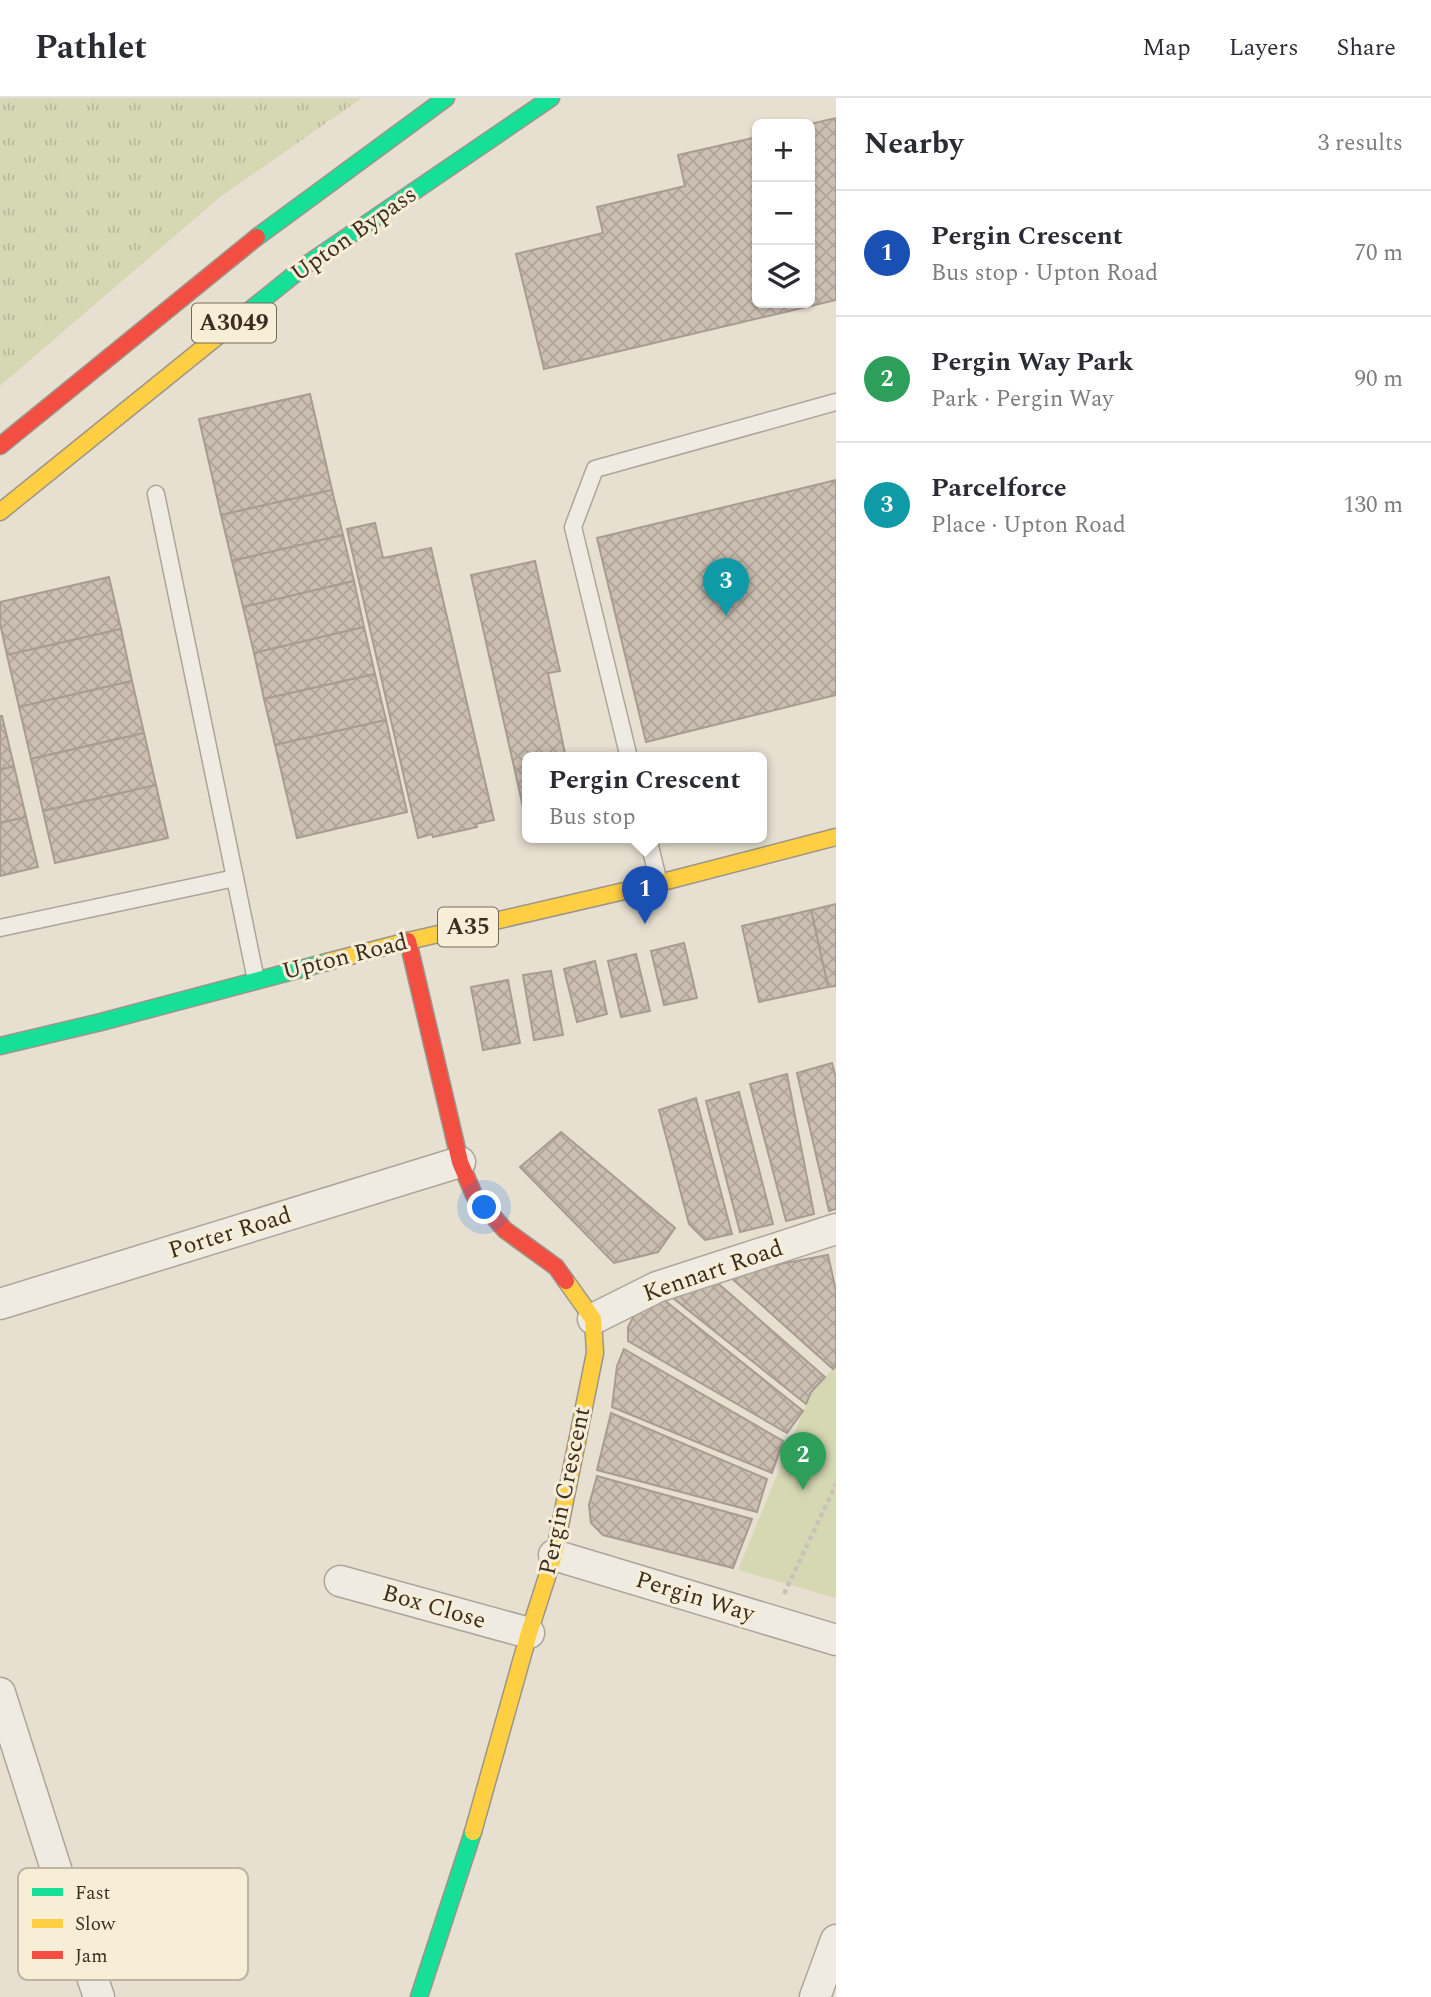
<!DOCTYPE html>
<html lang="en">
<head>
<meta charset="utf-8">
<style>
	:root { --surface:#fff; --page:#f2f2f3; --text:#2b2b33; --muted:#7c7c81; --line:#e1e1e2; --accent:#786c5e }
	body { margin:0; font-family:Spectral,serif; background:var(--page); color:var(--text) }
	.controls { position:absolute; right:21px; top:21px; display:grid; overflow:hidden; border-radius:10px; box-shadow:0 2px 5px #0004 }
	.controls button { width:63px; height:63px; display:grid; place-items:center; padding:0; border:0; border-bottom:2px solid var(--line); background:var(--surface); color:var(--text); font:35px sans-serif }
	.you { position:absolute; left:485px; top:1110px; width:24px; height:24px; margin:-18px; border:5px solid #fff; border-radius:50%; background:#1a73e8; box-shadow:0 0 0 10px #1a73e833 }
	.badge { display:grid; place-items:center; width:46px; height:46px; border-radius:50%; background:var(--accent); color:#fff; font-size:23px; font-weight:700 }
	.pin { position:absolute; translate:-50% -58px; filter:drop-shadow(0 2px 4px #0008) }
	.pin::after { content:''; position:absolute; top:37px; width:24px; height:21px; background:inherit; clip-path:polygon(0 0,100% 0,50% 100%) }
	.popup { position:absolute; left:522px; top:654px; width:245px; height:91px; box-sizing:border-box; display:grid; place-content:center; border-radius:10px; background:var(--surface); filter:drop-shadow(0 2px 5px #0005); font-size:23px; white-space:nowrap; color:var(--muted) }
	.popup b { font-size:26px; color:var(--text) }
	.popup::after { content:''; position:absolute; left:50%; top:100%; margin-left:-14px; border:14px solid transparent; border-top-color:var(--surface) }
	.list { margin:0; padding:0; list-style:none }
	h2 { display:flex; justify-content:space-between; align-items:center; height:91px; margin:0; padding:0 28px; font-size:30px }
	h2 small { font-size:23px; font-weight:400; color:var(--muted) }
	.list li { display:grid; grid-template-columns:46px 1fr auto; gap:21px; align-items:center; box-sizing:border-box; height:126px; padding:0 28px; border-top:2px solid var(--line) }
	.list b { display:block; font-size:26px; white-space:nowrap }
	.list p { margin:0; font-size:23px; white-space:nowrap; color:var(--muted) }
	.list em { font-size:23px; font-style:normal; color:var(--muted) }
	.icon { flex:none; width:38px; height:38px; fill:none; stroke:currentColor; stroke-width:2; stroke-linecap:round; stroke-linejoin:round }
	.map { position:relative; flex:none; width:836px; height:1899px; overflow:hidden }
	header { display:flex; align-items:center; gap:42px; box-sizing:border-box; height:98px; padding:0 35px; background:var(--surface); border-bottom:2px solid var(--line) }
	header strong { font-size:33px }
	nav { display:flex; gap:38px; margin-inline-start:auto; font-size:24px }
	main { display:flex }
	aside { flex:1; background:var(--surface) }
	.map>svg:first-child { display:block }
	.grass { fill:url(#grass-tufts) }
	.green { fill:#d6d7b3 }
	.building { fill:url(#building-cross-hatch); stroke:#a89c90; stroke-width:2 }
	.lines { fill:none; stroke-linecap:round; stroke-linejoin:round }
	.lane-casing { stroke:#ada599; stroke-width:19 }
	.street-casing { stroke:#ada599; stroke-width:33 }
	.fast-casing { stroke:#9c958a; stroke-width:19 }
	.slow-casing { stroke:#9c958a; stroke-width:19 }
	.jam-casing { stroke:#9c958a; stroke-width:19 }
	.path { stroke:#c8c2b9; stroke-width:4.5; stroke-dasharray:5 3.5; stroke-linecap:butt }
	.lane { stroke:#efebe3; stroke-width:16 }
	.street { stroke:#efebe3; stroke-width:30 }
	.fast { stroke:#16e098; stroke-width:16 }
	.slow { stroke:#ffcf43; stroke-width:16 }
	.jam { stroke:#f24e42; stroke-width:16 }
	.labels { text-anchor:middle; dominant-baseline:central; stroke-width:6; stroke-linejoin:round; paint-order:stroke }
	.shield { fill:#f7eed8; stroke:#756857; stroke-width:2 }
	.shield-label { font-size:23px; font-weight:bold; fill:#3d2e20 }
	.street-label { font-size:24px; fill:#3d2e20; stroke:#f7eed8 }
	.key { fill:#f7eed8; stroke:#bfb4a1; stroke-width:2 }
	.key-label { font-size:19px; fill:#3d2e20 }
</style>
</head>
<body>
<header>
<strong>Pathlet</strong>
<nav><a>Map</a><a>Layers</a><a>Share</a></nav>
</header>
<main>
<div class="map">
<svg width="836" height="1899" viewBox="0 0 836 1899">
	<defs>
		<pattern id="grass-tufts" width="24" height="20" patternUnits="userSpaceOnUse" patternTransform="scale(1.75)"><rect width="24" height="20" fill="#d6d7b3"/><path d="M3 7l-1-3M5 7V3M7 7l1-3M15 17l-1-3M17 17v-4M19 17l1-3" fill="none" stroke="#b9b99a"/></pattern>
		<pattern id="building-cross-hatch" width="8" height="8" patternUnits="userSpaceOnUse" patternTransform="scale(1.75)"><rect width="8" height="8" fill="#cbbfb2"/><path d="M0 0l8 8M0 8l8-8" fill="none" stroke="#afa499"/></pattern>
	</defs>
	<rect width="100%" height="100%" fill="#e7e0d1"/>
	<path class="grass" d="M0,0H362L220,99L0,288Z"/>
	<path class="green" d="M836,1268V1500L738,1472L811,1294Z"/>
	<g class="building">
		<path d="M836,20V202L544,271L516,156L603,135L597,109L685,88L678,57L757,39V205H810V26Z"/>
		<path d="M310,296L332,392L221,417L199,321Z"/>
		<path d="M836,382V597L646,644L597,440Z"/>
		<path d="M332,392L343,437L232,463L221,417Z"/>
		<path d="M375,425L383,460L431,450L494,722L476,726L477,729L433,739L432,736L418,740L347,431Z"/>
		<path d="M343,437L354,483L243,509L232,463Z"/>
		<path d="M535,463L560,573L548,575L566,660H528V717L525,718L471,477Z"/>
		<path d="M109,479L121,531L7,557L0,525V504Z"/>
		<path d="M354,483L364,529L254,555L243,509Z"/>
		<path d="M364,529L375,576L264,601L254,555Z"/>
		<path d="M121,531L132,583L19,609L7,557Z"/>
		<path d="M375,576L386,622L275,647L264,601Z"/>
		<path d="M132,583L144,635L31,661L19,609Z"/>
		<path d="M0,618H2L14,668L0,672Z"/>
		<path d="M386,622L407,714L297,740L275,647Z"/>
		<path d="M144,635L156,687L43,713L31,661Z"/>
		<path d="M14,668L26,719L0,725V672Z"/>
		<path d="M156,687L168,740L55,765L43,713Z"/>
		<path d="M26,719L38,769L0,778V725Z"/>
		<path d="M836,806V888L828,889L811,812Z"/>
		<path d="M811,812L828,889L759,904L742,828Z"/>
		<path d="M684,845L697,900L664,907L651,853Z"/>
		<path d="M636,856L650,913L621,919L608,863Z"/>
		<path d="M595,863L607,916L577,924L564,871Z"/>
		<path d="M551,873L563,937L534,942L523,877Z"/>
		<path d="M508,882L520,945L483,952L471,889Z"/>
		<path d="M832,965L836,980V1111L829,1113L797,975Z"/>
		<path d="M787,976L814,1116L786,1123L750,986Z"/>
		<path d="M739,994L773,1126L740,1134L706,1003Z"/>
		<path d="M696,1000L732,1136L705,1142L689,1126L659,1012Z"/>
		<path d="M561,1034L675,1130L658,1154L614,1165L520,1069Z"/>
		<path d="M828,1157L836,1193V1268L833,1271L727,1176Z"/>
		<path d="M713,1181L825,1279L811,1294L806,1306L668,1196Z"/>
		<path d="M659,1198L803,1313L787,1335L628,1243V1229L634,1218Z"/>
		<path d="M624,1251L783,1343L772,1375L612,1309L617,1268Z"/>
		<path d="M611,1315L767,1381L757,1414L597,1372Z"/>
		<path d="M597,1378L752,1421L733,1470L603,1437L591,1425L589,1407Z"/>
	</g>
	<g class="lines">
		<defs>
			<g id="lane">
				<path d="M156,396L256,882"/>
				<path d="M629,660L573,429L595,371L836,304"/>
				<path d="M648,740L659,785"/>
				<path d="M0,830L235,780"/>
			</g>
			<g id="street">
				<path d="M0,1206L460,1064"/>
				<path d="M593,1221L657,1189L836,1131"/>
				<path d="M554,1457L836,1542"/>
				<path d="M340,1483L529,1535"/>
				<path d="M0,1595L65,1799L99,1899"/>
				<path d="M815,1899L836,1842"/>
			</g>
			<g id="fast">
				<path d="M257,139L446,0"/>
				<path d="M234,225L306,167L551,0"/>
				<path d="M0,948L101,924L327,864"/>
				<path d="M419,1899L473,1734"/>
			</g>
			<g id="slow">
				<path d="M0,414L234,225"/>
				<path d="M327,864L408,843L659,785L836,739"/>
				<path d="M473,1734L529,1535L554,1457L595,1255L593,1221L566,1183"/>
			</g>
			<g id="jam">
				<path d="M0,348L257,139"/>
				<path d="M408,843L460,1064L474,1097L505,1132L556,1169L566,1183"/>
			</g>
		</defs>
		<use href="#lane" class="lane-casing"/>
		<use href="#street" class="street-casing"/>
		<use href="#fast" class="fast-casing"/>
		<use href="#slow" class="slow-casing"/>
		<use href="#jam" class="jam-casing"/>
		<path class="path" d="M784,1496L836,1386"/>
		<use href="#lane" class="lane"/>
		<use href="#street" class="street"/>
		<use href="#fast" class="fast"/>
		<use href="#slow" class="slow"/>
		<use href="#jam" class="jam"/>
	</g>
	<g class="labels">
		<g class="shield">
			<rect x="192" y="205.5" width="84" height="39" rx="5"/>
			<rect x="438" y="809.5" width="60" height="39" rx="5"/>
		</g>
		<g class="shield-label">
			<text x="234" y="225">A3049</text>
			<text x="468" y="829">A35</text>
		</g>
		<g class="street-label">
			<text transform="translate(354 136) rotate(-35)">Upton Bypass</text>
			<text transform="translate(345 859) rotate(-14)">Upton Road</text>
			<text transform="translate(230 1135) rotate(-17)">Porter Road</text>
			<text transform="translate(713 1173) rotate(-19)">Kennart Road</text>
			<text transform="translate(565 1393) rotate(-78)">Pergin Crescent</text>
			<text transform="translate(695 1499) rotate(17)">Pergin Way</text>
			<text transform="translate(434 1509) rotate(16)">Box Close</text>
		</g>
	</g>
	<rect x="18" y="1770" width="230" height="112" rx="10" class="key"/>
	<rect x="32" y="1790" width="31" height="8" fill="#16e098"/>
	<rect x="32" y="1821" width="31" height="9" fill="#ffcf43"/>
	<rect x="32" y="1853" width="31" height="8" fill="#f24e42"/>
	<g class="key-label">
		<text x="75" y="1801">Fast</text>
		<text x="75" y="1832">Slow</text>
		<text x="75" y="1864">Jam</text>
	</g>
</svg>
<div class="controls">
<button>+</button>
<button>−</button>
<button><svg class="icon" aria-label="layers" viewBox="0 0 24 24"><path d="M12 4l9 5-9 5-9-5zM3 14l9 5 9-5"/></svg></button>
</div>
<div class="you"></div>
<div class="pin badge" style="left:645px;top:826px;background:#1a4fb4">1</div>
<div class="popup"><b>Pergin Crescent</b>Bus stop</div>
<div class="pin badge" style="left:803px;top:1392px;background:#2e9e5b">2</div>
<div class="pin badge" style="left:726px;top:518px;background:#0f9aa8">3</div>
</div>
<aside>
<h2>Nearby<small>3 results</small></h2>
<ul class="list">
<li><span class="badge" style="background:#1a4fb4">1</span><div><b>Pergin Crescent</b><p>Bus stop · Upton Road</p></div><em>70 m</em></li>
<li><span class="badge" style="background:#2e9e5b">2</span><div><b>Pergin Way Park</b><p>Park · Pergin Way</p></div><em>90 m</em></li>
<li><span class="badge" style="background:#0f9aa8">3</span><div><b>Parcelforce</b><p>Place · Upton Road</p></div><em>130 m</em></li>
</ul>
</aside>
</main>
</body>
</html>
